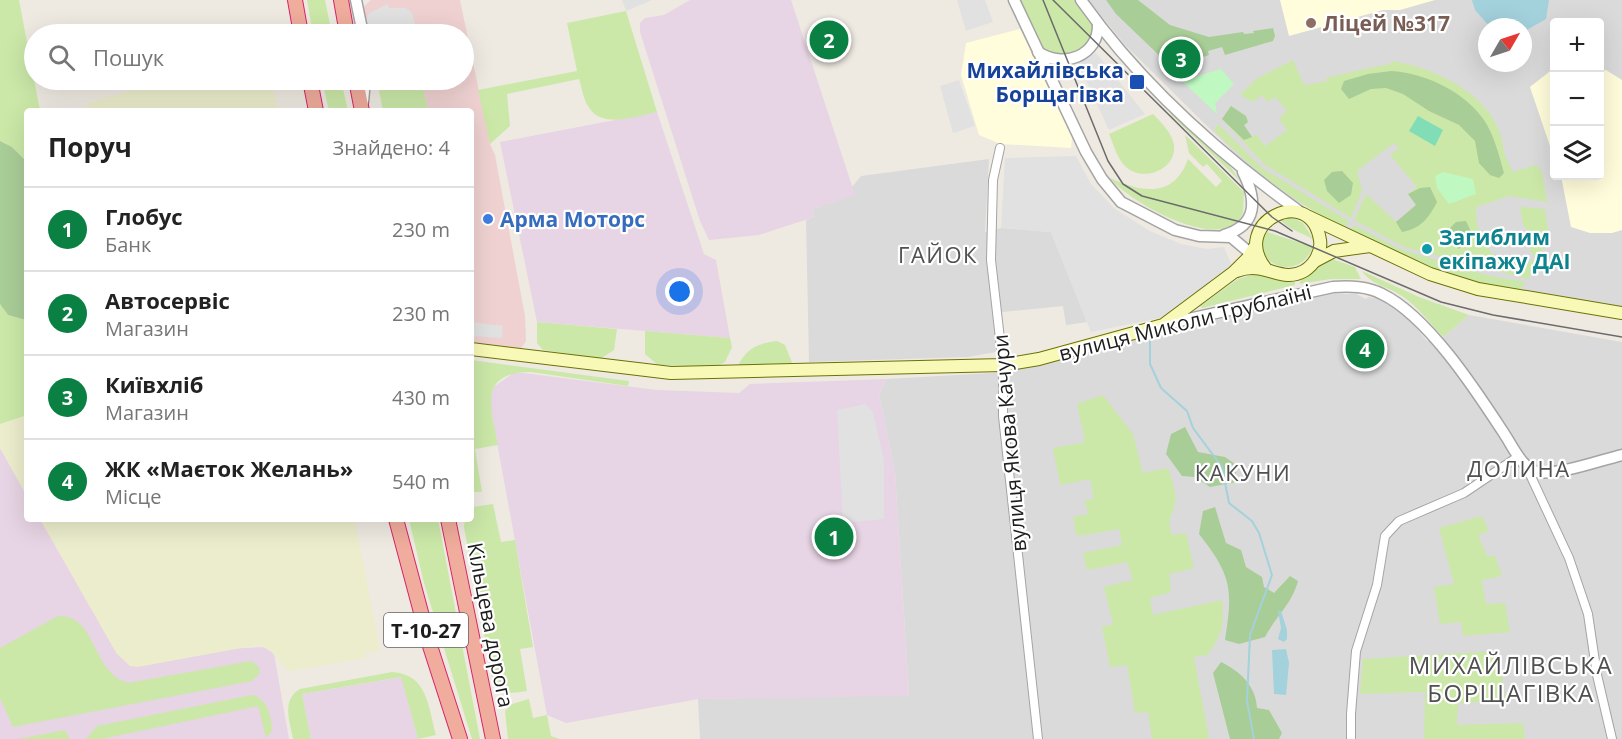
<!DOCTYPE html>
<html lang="uk">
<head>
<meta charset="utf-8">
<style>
	:root { --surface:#fff; --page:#f6f6f6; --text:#222; --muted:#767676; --line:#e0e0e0; --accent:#0b8043 }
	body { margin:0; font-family:"Open Sans",sans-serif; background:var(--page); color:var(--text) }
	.controls { position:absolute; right:18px; top:18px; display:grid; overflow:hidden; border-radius:6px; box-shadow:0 6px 24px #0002 }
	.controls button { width:54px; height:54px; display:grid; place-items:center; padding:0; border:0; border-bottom:2px solid var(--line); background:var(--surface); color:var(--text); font:30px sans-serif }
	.compass { position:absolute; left:1478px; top:18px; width:54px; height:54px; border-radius:50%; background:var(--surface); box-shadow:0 6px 24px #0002; rotate:51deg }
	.you { position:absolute; left:680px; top:292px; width:21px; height:21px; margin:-15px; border:4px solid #fff; border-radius:50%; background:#1a73e8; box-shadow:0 0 0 9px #1a73e833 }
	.badge { display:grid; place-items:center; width:39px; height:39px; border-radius:50%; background:var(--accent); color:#fff; font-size:20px; font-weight:700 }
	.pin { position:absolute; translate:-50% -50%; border:3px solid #fff; box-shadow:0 2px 6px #0006 }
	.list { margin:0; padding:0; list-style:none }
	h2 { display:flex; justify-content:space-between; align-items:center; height:78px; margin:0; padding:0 24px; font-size:26px }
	h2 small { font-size:20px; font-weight:400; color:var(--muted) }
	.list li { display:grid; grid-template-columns:39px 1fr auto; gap:18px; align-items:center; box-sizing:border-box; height:84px; padding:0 24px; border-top:2px solid var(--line) }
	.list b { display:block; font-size:22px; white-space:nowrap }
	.list p { margin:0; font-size:20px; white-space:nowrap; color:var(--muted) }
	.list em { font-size:20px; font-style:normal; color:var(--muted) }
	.icon { flex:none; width:33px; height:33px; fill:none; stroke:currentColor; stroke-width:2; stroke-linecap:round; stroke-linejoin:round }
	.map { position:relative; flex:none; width:1622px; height:739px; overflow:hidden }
	.search { position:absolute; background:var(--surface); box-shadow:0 6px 24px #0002; left:24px; top:24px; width:450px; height:66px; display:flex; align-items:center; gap:15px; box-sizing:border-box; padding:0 21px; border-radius:33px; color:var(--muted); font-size:22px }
	.panel { position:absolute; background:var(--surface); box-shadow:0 6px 24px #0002; left:24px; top:108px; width:450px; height:414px; border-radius:6px }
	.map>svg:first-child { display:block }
	.residential { fill:#dbdada; fill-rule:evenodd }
	.commercial { fill:#efd1d1 }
	.industrial { fill:#e7d4e4 }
	.education { fill:#fffddb }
	.farmland { fill:#ecedcd }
	.grass { fill:#cbe8a8 }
	.forest { fill:#a9cd97 }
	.park { fill:#bff9c1 }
	.pitch { fill:#80ddb5 }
	.parking { fill:#e1e1e1 }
	.water { fill:#a3d1dc }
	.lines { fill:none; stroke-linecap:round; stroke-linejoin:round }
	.stream { stroke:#a3d1dc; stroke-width:2 }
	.minor-casing { stroke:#a4a4a4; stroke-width:10 }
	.tertiary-casing { stroke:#a4a4a4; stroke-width:13 }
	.secondary-casing { stroke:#6b7205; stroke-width:14 }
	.trunk-casing { stroke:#d7256a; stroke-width:16 }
	.minor { stroke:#fff; stroke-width:8 }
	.tertiary { stroke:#fff; stroke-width:10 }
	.secondary { stroke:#f8f9b6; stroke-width:12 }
	.trunk { stroke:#f0ac9c; stroke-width:14 }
	.tram { stroke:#6b6b6b; stroke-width:1.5 }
	.education-dot { fill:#8d6e63; stroke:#fff; stroke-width:2 }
	.transit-dot { fill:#1a4fb4; stroke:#fff; stroke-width:2 }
	.shop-dot { fill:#3f7fe0; stroke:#fff; stroke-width:2 }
	.culture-dot { fill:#0f9aa8; stroke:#fff; stroke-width:2 }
	.labels { text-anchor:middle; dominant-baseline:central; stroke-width:4.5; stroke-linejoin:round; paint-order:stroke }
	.shield { fill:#fff; stroke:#616161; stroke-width:1.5 }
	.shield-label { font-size:20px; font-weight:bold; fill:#1d1d1d }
	.education-label { font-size:21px; font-weight:bold; fill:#785e54; stroke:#fff; text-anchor:start }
	.transit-label { font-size:21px; font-weight:bold; fill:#164399; stroke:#fff; text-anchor:end }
	.shop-label { font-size:21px; font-weight:bold; fill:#366cbe; stroke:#fff; text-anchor:start }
	.culture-label { font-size:21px; font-weight:bold; fill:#0d838f; stroke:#fff; text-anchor:start }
	.street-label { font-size:21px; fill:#1d1d1d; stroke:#fff }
	.neighbourhood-label { font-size:22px; letter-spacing:1.5px; fill:#505050; stroke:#fff }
	.quarter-label { font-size:24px; letter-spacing:1.5px; fill:#505050; stroke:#fff }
</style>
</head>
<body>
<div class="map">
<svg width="1622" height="739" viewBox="0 0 1622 739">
	<rect width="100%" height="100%" fill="#eeeae2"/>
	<g class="residential">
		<path d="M1088,0H1622V309L1539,297L1391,252L1291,198L1241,159L1204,123L1126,46ZM1554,22H1600V176H1554ZM1487,27H1523V63H1487Z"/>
		<path d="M989,159L985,232L1001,228L1051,232L1087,322L1066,325L1063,306L1003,312L994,314L996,352L968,357L809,362L806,220L814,217L812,209L854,195L852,187L861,176Z"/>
		<path d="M1331,294H1356L1366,299L1368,297L1379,299L1405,314L1427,341L1443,337L1469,315L1622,342V739H700L698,699L909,695L895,472L879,394L887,379L992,373L1084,354L1144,336Z"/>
	</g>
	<path class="commercial" d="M371,0H460L490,144L495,155L525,316L526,341L520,350L471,344V111H428L423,88L419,87L421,80H464V34H365L362,8Z"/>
	<g class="industrial">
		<path d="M690,0H791L855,195L812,209L814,217L759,235L709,240L700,221L640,32V23L645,18L664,15Z"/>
		<path d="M657,112L704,254L716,260L730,338L537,322L500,142Z"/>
		<path d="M515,372L657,390L739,393L750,384L887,379L879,394L895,472L909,696L698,699L566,723L547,715L489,399L495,386Z"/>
		<path d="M0,448L27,496V519H40L117,654L264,647L274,654L289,739H0Z"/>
		<path d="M402,677L418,739H311L302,694Z"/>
	</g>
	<g class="education">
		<path d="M1280,0H1435L1400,10H1383L1289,36Z"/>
		<path d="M1020,29L1072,138L1071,148L1001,144L979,135L961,75L966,43Z"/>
		<path d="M1554,68V158L1530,87Z"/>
		<path d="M1606,70L1622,80V230L1612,233H1590L1571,227L1561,176H1600V72Z"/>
	</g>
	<g class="farmland">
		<path d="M163,80H272L278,111H87L86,104Z"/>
		<path d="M27,415V496L0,448V424Z"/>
		<path d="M40,519H355L380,651L365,653V658L291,671L285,668L270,650L257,645L138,667L130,666L117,654Z"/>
	</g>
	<g class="grass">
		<path d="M0,0H19L40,111H27V162L12,147L0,141Z"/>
		<path d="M307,0H325L332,34H313Z"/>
		<path d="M1020,0H1075C1081,8 1092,19 1093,29C1095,43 1075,57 1063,55C1056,55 1050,52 1044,51Z"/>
		<path d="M626,11L657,112C636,116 601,130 588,106C583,98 582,88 579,79L507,94L510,126L490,144L478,90L577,71L567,23Z"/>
		<path d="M1293,60L1304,85L1327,81L1326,78C1350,73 1368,67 1391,64V61C1440,68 1501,100 1504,152C1505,159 1511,164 1512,172L1536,165L1542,172L1547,202L1509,196L1476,207L1477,225L1491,252L1515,273L1535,258L1528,246L1536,241L1523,225L1520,207L1545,209L1549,238L1528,279L1404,247L1354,220L1366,194L1396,222L1416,205L1408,194L1417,187L1390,155L1399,148L1394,143L1357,171L1362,191L1351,218L1264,164L1222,119L1231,106L1246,116L1248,122L1244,126L1252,137L1256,134L1265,146L1287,130L1279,118L1287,111L1275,97L1267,102L1262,95L1253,102L1240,95L1256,79Z"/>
		<path d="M322,80H341L348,111H329Z"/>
		<path d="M377,80H396L423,88L428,111H383Z"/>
		<path d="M1173,111L1228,163L1241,182L1170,114Z"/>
		<path d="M1153,114C1161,122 1169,130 1173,141C1181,167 1145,184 1126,167C1117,159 1114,145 1109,134Z"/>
		<path d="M1218,124L1262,168L1349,221L1344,228C1294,202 1253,171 1214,130Z"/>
		<path d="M1185,135L1244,192L1243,213C1224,257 1128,201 1110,178C1141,192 1174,199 1188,159L1216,187L1222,181L1207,164L1203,167L1189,153Z"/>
		<path d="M1291,217L1303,223L1313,239L1290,228L1280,220Z"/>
		<path d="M1354,225L1400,249L1490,276L1526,282L1517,293C1457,282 1405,257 1350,231Z"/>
		<path d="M1267,232L1313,247C1297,286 1247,261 1267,232Z"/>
		<path d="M1329,258L1355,267L1361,279H1331L1300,284V281Z"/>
		<path d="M1362,271L1419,297L1469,315L1443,337C1430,323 1418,307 1402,296C1389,287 1371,285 1362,271Z"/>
		<path d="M1255,274L1295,282V285L1202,308L1200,306L1238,279Z"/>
		<path d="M0,304L8,315L26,320C22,351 27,384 27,415L0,424Z"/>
		<path d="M537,322L617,329L614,350L600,359L543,350L537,343Z"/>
		<path d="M645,331L730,338L732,347L725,362L716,367L658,365L645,354Z"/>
		<path d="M777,341L785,345L793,365L736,369C746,349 755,344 777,341Z"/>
		<path d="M471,360L629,381L628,386L531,372C477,372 491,409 498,445L475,449L482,492H472Z"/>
		<path d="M1103,395L1133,434L1143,473L1168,468C1171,478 1177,492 1175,503C1172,521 1166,512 1172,535L1186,533L1194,568L1169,574L1171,592L1150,598L1153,615L1222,600C1225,622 1222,637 1207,655L1194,657L1209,739H1152L1148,712L1135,713L1127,665L1110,667L1102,627L1113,624L1104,587L1133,580L1127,562L1087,570L1083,553L1122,545L1119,529L1079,536L1076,534L1073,517L1088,514L1085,500L1094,499L1090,479L1060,485L1053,448L1085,442L1077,404Z"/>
		<path d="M493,504L501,542L515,540L533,647L520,649L527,691C513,693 502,696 493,683L464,527L465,519H471L473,507Z"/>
		<path d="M1482,516L1489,531L1478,535L1487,556H1495L1502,576L1482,580L1486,604L1505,603L1510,632L1463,636L1461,622L1440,624L1434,587L1454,584L1439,528Z"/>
		<path d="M409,519H438L480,739H472L424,583Z"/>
		<path d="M58,616C98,615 90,671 128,683L251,661L259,667L260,673L252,681L13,727L0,698V648Z"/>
		<path d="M1498,651L1506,701L1458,703L1457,725L1523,723L1525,739H1424L1425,692L1360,694L1363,659Z"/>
		<path d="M392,672C428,674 428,707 436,735L418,739L401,677L302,694L311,739H293C290,721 281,700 300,689Z"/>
		<path d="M252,695C268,699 271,715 272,731L266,738L258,706L102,739H86L97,726Z"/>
		<path d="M529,699L533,718L547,715L551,736L560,739H508L505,711L512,704Z"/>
		<path d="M65,730L70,739H18Z"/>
	</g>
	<g class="forest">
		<path d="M1106,0H1138L1170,25L1209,37L1243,32L1244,34L1254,33L1253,31L1273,28L1275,36L1273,41L1225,55L1222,47L1208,51L1209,55L1187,62L1185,54L1165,61L1116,14Z"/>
		<path d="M1391,71C1425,73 1464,91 1484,120C1494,135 1499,155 1504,173L1499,178L1490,175L1479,163L1475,141L1459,125L1429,111L1403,94L1386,88L1371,89L1349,99L1341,89L1344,81L1368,74Z"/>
		<path d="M1231,106L1246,116L1248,122L1244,125L1252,137L1244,140L1222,119Z"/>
		<path d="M0,141L12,147L27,162L26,320L8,315L0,304Z"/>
		<path d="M1342,171L1353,183L1351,195L1339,203L1327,191L1324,180L1332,172Z"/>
		<path d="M1430,187L1437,202C1429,218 1420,229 1402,232L1396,222L1416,205L1408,194L1420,188Z"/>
		<path d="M1466,221L1473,236L1459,249L1451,241L1448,230L1456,222Z"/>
		<path d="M1185,427L1198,452L1225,457L1235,464L1237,482L1210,487L1195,477L1182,476L1166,454L1171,434Z"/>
		<path d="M1215,507L1226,543L1241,550L1246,567L1262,577L1264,587L1274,593L1290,576L1298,581C1292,604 1276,616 1265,637L1239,644L1225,640C1233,589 1232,576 1199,534L1203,511Z"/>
		<path d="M1221,662C1240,671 1256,686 1257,708L1269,710L1282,733L1279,739H1230L1213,673Z"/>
	</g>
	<g class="park">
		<path d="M1221,69L1234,84L1215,103L1217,114L1182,81Z"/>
		<path d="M1443,172L1473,179L1476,194L1449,204L1437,188L1435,176Z"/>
	</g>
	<path class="pitch" d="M1418,116L1443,130L1435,146L1409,131Z"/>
	<g class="parking">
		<path d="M622,0H652L626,11Z"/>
		<path d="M957,0H985L993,22L966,31Z"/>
		<path d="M388,4L389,8H406L412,13L418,34H369L366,20L369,13Z"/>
		<path d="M1096,53L1145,114L1109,130L1077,61Z"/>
		<path d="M959,80L975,126L953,133L940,86Z"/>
		<path d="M1076,156L1091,184L1115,209L1150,231L1181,244L1208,249L1224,247L1232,266L1164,317L1091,332L1051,232L1001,228L1005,158Z"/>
		<path d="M471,322L503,326L502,338L471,336Z"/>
		<path d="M865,404L873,412L884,460V519L843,523L837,410Z"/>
	</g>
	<g class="water">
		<path d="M1472,0H1549L1546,19L1523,32V27H1490L1475,10Z"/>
		<path d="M1278,611H1281L1287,630V639L1284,642L1278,639L1281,628Z"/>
		<path d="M1286,649L1289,663L1286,695L1274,694L1272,650Z"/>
	</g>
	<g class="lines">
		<path class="stream" d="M1150,337V364L1161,388L1187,411L1193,428L1222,467L1229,503L1252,521L1259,533L1272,575L1250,635L1247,701L1254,739"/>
		<defs>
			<g id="minor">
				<path d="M1000,148L993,180L991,260L1003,365V416L1038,739"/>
				<path d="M1527,468L1569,558L1588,614L1597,675L1612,739"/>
				<path d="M1351,739V714L1356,651L1377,585L1385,536L1399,521L1464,493L1519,456"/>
			</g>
			<g id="tertiary">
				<path d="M356,0L363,34"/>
				<path d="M1014,0L1086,152L1102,179L1121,202L1175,230L1199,236L1231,237L1256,258"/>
				<path d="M1081,0C1139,82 1218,153 1299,211"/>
				<path d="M1038,52C1063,69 1099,56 1098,24"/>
				<path d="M363,102L365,80"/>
				<path d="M1224,235C1258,225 1257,200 1243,172"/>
				<path d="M1166,324L1333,287C1350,286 1367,286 1382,294C1428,316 1477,392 1505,435C1513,447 1522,468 1537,472C1557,476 1601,460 1622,455"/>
			</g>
			<g id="secondary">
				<path d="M1309,217L1430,274L1478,289L1622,313"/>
				<path d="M1315,261L1334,251L1370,246"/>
				<path d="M1237,271C1265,260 1281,284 1304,271C1314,265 1322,252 1320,240C1311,182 1228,223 1266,269"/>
				<path d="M471,349L671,373L1003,365L1039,359L1163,325L1234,272L1248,258L1256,245"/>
			</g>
			<g id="trunk">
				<path d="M295,0L301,34"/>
				<path d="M341,0L347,34"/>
				<path d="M310,80L316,111"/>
				<path d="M356,80L362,111"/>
				<path d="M396,519L430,646L460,739"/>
				<path d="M448,519L493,739"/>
			</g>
		</defs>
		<use href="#minor" class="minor-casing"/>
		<use href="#tertiary" class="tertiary-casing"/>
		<use href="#secondary" class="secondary-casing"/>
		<use href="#trunk" class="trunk-casing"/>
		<use href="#minor" class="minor"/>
		<use href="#tertiary" class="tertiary"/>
		<use href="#secondary" class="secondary"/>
		<use href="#trunk" class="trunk"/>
		<g class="tram">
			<path d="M1043,0L1108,161L1123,184L1142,196L1275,231L1441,302L1493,315L1622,337"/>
			<path d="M1053,0L1272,217L1292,231"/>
		</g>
	</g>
	<circle class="education-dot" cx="1311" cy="23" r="6"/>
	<rect class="transit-dot" x="1129" y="74" width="16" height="16" rx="3"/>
	<circle class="shop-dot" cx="488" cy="219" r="6"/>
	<circle class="culture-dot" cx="1427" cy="249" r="6"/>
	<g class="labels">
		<rect class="shield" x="384" y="613" width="84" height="34" rx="4.5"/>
		<g class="shield-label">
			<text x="426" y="630">Т-10-27</text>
		</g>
		<g class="education-label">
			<text x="1323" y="23">Ліцей №317</text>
		</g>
		<g class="transit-label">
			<text x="1124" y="70">Михайлівська<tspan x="1124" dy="24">Борщагівка</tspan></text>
		</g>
		<g class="shop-label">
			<text x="500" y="219">Арма Моторс</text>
		</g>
		<g class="culture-label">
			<text x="1439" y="237">Загиблим<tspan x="1439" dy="24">екіпажу ДАІ</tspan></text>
		</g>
		<g class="street-label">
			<text transform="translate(1185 322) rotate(-14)">вулиця Миколи Трублаїні</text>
			<text transform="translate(1009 443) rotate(-95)">вулиця Якова Качури</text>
			<text transform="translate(491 625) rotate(79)">Кільцева дорога</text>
		</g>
		<g class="neighbourhood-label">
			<text x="938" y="254">ГАЙОК</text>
			<text x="1519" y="468">ДОЛИНА</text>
			<text x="1243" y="472">КАКУНИ</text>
		</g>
		<g class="quarter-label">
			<text x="1511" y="664">МИХАЙЛІВСЬКА<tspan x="1511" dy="28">БОРЩАГІВКА</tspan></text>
		</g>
	</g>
</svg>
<div class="controls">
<button>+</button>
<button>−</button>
<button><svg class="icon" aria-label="layers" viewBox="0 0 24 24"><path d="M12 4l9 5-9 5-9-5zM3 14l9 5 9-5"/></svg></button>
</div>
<svg class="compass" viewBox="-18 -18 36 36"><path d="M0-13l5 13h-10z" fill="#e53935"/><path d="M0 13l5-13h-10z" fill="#767676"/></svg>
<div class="you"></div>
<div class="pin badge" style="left:834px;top:537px">1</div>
<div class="pin badge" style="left:829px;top:40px">2</div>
<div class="pin badge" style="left:1181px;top:59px">3</div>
<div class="pin badge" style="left:1365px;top:349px">4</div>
<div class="search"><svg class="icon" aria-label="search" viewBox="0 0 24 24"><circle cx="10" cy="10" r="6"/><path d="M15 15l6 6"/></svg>Пошук</div>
<section class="panel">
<h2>Поруч<small>Знайдено: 4</small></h2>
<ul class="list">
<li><span class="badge">1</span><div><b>Глобус</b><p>Банк</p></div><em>230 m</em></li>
<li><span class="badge">2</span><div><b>Автосервіс</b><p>Магазин</p></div><em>230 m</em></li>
<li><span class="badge">3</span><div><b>Київхліб</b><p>Магазин</p></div><em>430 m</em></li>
<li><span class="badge">4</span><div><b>ЖК «Маєток Желань»</b><p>Місце</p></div><em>540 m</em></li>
</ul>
</section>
</div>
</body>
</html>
